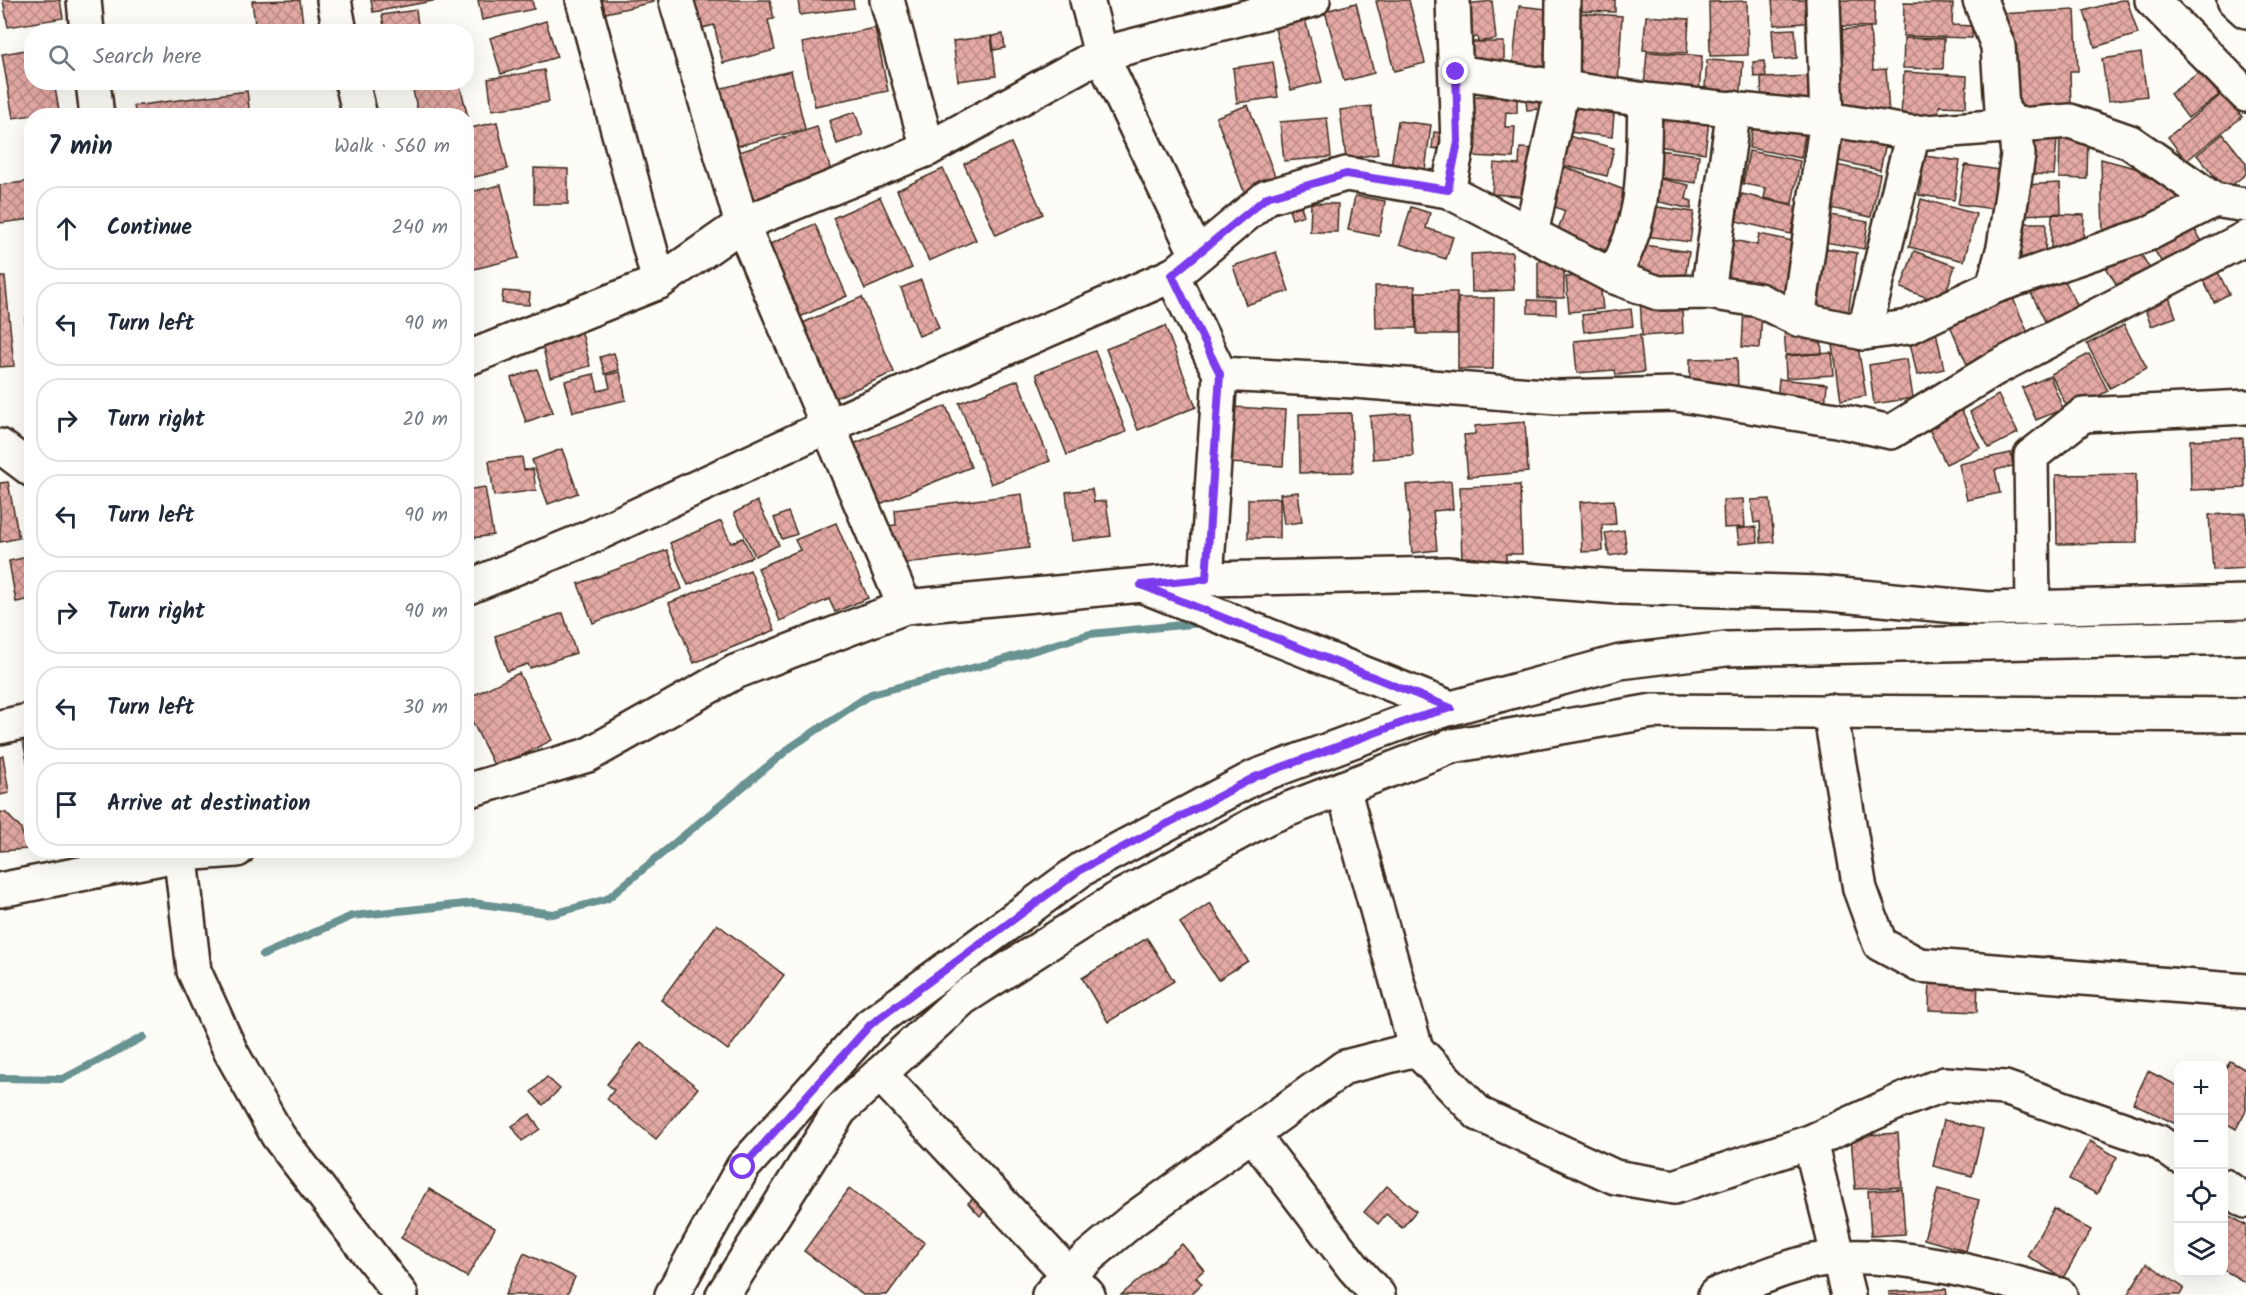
<!DOCTYPE html>
<html lang="en">
<head>
<meta charset="utf-8">
<style>
	:root { --surface:#fff; --page:#f6f6f7; --text:#1f2937; --muted:#747a83; --line:#e0e1e3 }
	body { margin:0; font-family:Kalam,sans-serif; background:var(--page); color:var(--text) }
	.controls { position:absolute; right:18px; bottom:18px; display:grid; overflow:hidden; border-radius:12px; box-shadow:0 6px 24px #0002 }
	.controls button { width:54px; height:54px; display:grid; place-items:center; padding:0; border:0; border-bottom:2px solid var(--line); background:var(--surface); color:var(--text); font:30px sans-serif }
	.stop { position:absolute; width:18px; height:18px; margin:-14px; border:4px solid #7c3aed; border-radius:50%; background:#fff }
	.stop.end { background:#7c3aed; border-color:#fff; box-shadow:0 2px 6px #0008 }
	.list { margin:0; padding:0; list-style:none }
	h2 { display:flex; justify-content:space-between; align-items:center; height:78px; margin:0; padding:0 24px; font-size:26px }
	h2 small { font-size:20px; font-weight:400; color:var(--muted) }
	.list li { display:grid; grid-template-columns:39px 1fr auto; gap:18px; align-items:center; box-sizing:border-box; height:84px; margin:0 12px 12px; padding:0 12px; border:2px solid var(--line); border-radius:24px }
	.list b { display:block; font-size:22px; white-space:nowrap }
	.list em { font-size:20px; font-style:normal; color:var(--muted) }
	.icon { flex:none; width:33px; height:33px; fill:none; stroke:currentColor; stroke-width:2; stroke-linecap:round; stroke-linejoin:round }
	.map { position:relative; flex:none; width:2246px; height:1295px; overflow:hidden }
	.search { position:absolute; background:var(--surface); box-shadow:0 6px 24px #0002; left:24px; top:24px; width:450px; height:66px; display:flex; align-items:center; gap:15px; box-sizing:border-box; padding:0 21px; border-radius:24px; color:var(--muted); font-size:22px }
	.panel { position:absolute; background:var(--surface); box-shadow:0 6px 24px #0002; left:24px; top:108px; width:450px; height:750px; border-radius:24px }
	.map>svg:first-child { display:block }
	.lines { fill:none; stroke-linecap:round; stroke-linejoin:round }
	.stream { stroke:#699292; stroke-width:8 }
	.building { fill:url(#building-cross-hatch); stroke:#3b2a1e; stroke-width:1.5 }
	.minor-casing { stroke:#3b2a1e; stroke-width:38 }
	.major-casing { stroke:#3b2a1e; stroke-width:38 }
	.minor { stroke:#fdfcf7; stroke-width:33 }
	.major { stroke:#fdfcf7; stroke-width:33 }
	.route { stroke:#7c3aed; stroke-width:8 }
</style>
</head>
<body>
<div class="map">
<svg width="2246" height="1295" viewBox="0 0 2246 1295">
	<defs>
		<pattern id="building-cross-hatch" width="8" height="8" patternUnits="userSpaceOnUse" patternTransform="scale(1.5)"><rect width="8" height="8" fill="#e4a9a4"/><path d="M0 0l8 8M0 8l8-8" fill="none" stroke="#ba8a85"/></pattern>
	</defs>
	<rect width="100%" height="100%" fill="#fdfcf7"/>
	<filter id="ink" filterUnits="userSpaceOnUse"><feTurbulence type="fractalNoise" baseFrequency=".0167" numOctaves="2"/><feDisplacementMap in="SourceGraphic" scale="12" xChannelSelector="R" yChannelSelector="G"/><feConvolveMatrix kernelMatrix="1 2 1 2 8 2 1 2 1" color-interpolation-filters="sRGB"/></filter>
	<g filter="url(#ink)">
		<g class="lines">
			<g class="stream">
				<path d="M263,955L352,916L474,903L553,914L607,899L791,747L871,694L988,664L1090,634L1202,623"/>
				<path d="M0,1078L63,1079L143,1037"/>
			</g>
		</g>
		<g class="building">
			<path d="M3,0H60L63,18L8,27Z"/>
			<path d="M300,0L304,32H256L252,1Z"/>
			<path d="M371,0H438L373,12Z"/>
			<path d="M478,0H532L534,9L482,20Z"/>
			<path d="M594,0H654V2L597,15Z"/>
			<path d="M688,0H770L774,19L768,20L775,50L723,63L714,25L695,30Z"/>
			<path d="M798,0H853L854,8L800,15Z"/>
			<path d="M1381,0H1409L1425,63L1394,71L1376,1Z"/>
			<path d="M1582,0H1615V12L1582,11Z"/>
			<path d="M1772,0H1820L1821,22L1774,25Z"/>
			<path d="M1836,0H1875L1874,27L1835,26Z"/>
			<path d="M2121,0H2127L2138,34L2095,47L2084,11Z"/>
			<path d="M1492,1L1496,39L1478,42L1477,37L1461,39L1457,5Z"/>
			<path d="M1747,1L1748,55L1710,56L1709,2Z"/>
			<path d="M1356,3L1374,73L1344,81L1325,11Z"/>
			<path d="M1904,3L1953,4L1952,25L1972,26V38L1903,36Z"/>
			<path d="M1519,6L1556,10L1553,77L1512,72Z"/>
			<path d="M416,10L419,32H385L382,15Z"/>
			<path d="M2075,10L2078,71H2070L2071,109L2016,112L2012,35L1998,36L1997,14Z"/>
			<path d="M1303,12L1322,82L1291,90L1273,21Z"/>
			<path d="M1579,13L1622,16L1618,84L1575,82Z"/>
			<path d="M1646,16L1689,19L1687,53L1643,50Z"/>
			<path d="M546,21L557,57L501,74L490,38Z"/>
			<path d="M875,28L888,91L815,106L802,43Z"/>
			<path d="M1870,28L1873,70L1886,69L1889,115L1841,118L1835,30Z"/>
			<path d="M1795,29L1797,58L1774,60L1772,30Z"/>
			<path d="M1003,34L1005,48L994,50L992,36Z"/>
			<path d="M991,36L996,76L958,81L953,41Z"/>
			<path d="M1904,38L1944,39L1943,69L1903,68Z"/>
			<path d="M1461,42H1504V63H1460Z"/>
			<path d="M32,49V82H54L59,111L13,118L2,54Z"/>
			<path d="M1647,52L1702,56L1699,91L1644,87Z"/>
			<path d="M2141,53L2147,96L2108,101L2102,59Z"/>
			<path d="M1707,60L1743,62L1740,104L1704,101Z"/>
			<path d="M1764,61L1766,76L1754,77L1753,62Z"/>
			<path d="M1273,62L1278,97L1237,103L1233,68Z"/>
			<path d="M544,70L549,102L492,110L488,79Z"/>
			<path d="M791,71L805,129L729,148L714,90Z"/>
			<path d="M2201,71L2219,95L2188,118L2170,94Z"/>
			<path d="M1904,72L1967,76L1966,107L1939,106L1938,118L1901,116Z"/>
			<path d="M1813,76L1815,106L1762,108L1761,78Z"/>
			<path d="M411,82H459L468,117L419,116Z"/>
			<path d="M247,91L250,116H136L134,106Z"/>
			<path d="M1538,91L1539,109L1527,110L1525,92Z"/>
			<path d="M2223,93L2242,117L2186,161L2168,137Z"/>
			<path d="M1474,96L1517,98V113L1506,112L1505,127H1515L1513,158L1470,156Z"/>
			<path d="M1573,98L1615,102L1612,137L1569,132Z"/>
			<path d="M1248,105L1278,184L1246,197L1216,117Z"/>
			<path d="M1371,106L1378,154L1346,159L1340,110Z"/>
			<path d="M855,112L863,135L837,144L829,121Z"/>
			<path d="M1755,113L1807,122L1801,158L1749,148Z"/>
			<path d="M1661,114L1709,121L1705,153L1657,146Z"/>
			<path d="M1327,118L1331,157L1284,161L1280,122Z"/>
			<path d="M1398,121L1431,125L1425,171L1391,166Z"/>
			<path d="M497,122L508,169L466,179V129Z"/>
			<path d="M817,127L834,180L747,208L730,155Z"/>
			<path d="M1845,129L1887,138L1880,170L1838,161Z"/>
			<path d="M1434,132L1455,135L1453,151L1432,148Z"/>
			<path d="M2060,133H2088L2087,179L2059,178Z"/>
			<path d="M2223,134L2246,163V174L2226,190L2197,155Z"/>
			<path d="M1568,136L1614,148L1607,176L1561,165Z"/>
			<path d="M2032,138L2057,140L2054,175L2030,174Z"/>
			<path d="M1011,143L1043,214L996,235L964,164Z"/>
			<path d="M1520,148L1534,149L1530,197L1492,194L1494,163L1519,165Z"/>
			<path d="M1658,150L1699,155L1696,183L1654,177Z"/>
			<path d="M1749,151L1800,161L1792,204L1764,198L1766,188L1743,184Z"/>
			<path d="M1925,156L1960,161L1954,200L1919,195Z"/>
			<path d="M2101,159L2177,179L2179,214L2103,238Z"/>
			<path d="M1836,165L1880,174L1871,217L1826,207Z"/>
			<path d="M1965,165L1999,170L1993,209L1958,204Z"/>
			<path d="M1565,167L1627,191L1622,206L1636,211L1620,256L1557,232L1565,211L1551,205Z"/>
			<path d="M534,168L568,169V204H534Z"/>
			<path d="M943,169L976,240L929,261L897,190Z"/>
			<path d="M1656,178L1689,185L1686,199L1692,201L1691,209L1651,200Z"/>
			<path d="M32,181V219L0,223V185Z"/>
			<path d="M2060,183L2061,213L2024,215L2022,185Z"/>
			<path d="M501,185L519,258L466,271V193Z"/>
			<path d="M1742,194L1797,207L1791,234L1736,221Z"/>
			<path d="M1355,196L1385,201L1379,236L1348,230Z"/>
			<path d="M880,197L912,268L865,289L833,218Z"/>
			<path d="M1921,199L1976,214L1964,261L1909,247Z"/>
			<path d="M1300,203L1304,215L1292,219L1288,207Z"/>
			<path d="M1311,203L1338,204L1337,232H1310Z"/>
			<path d="M1650,206L1694,212L1690,242L1646,236Z"/>
			<path d="M1411,207L1430,213L1426,228L1453,237L1446,259L1400,244Z"/>
			<path d="M1825,214L1868,222L1864,249L1819,241Z"/>
			<path d="M2052,214L2084,215L2083,248H2051Z"/>
			<path d="M2188,219L2205,246L2167,271L2150,243Z"/>
			<path d="M2022,223H2046L2045,261L2021,260Z"/>
			<path d="M815,224L847,296L800,317L768,245Z"/>
			<path d="M1759,234L1798,242L1787,296L1719,282L1728,239L1757,245Z"/>
			<path d="M1638,244L1689,252L1684,286L1632,278Z"/>
			<path d="M1817,247L1857,253L1847,321L1807,315Z"/>
			<path d="M2137,247L2154,276L2123,296L2106,267Z"/>
			<path d="M1914,251L1955,266L1942,303L1901,288Z"/>
			<path d="M1276,252L1289,291L1246,305L1233,266Z"/>
			<path d="M1512,252L1514,290L1472,292L1471,254Z"/>
			<rect x="1538" y="261" width="26" height="37"/>
			<path d="M2218,272L2229,294L2214,302L2203,280Z"/>
			<path d="M1599,274L1603,309L1569,312L1566,277Z"/>
			<path d="M0,277H5L14,366L0,367Z"/>
			<path d="M2063,277L2080,310L2048,327L2031,293Z"/>
			<path d="M921,280L939,328L919,336L901,288Z"/>
			<path d="M1375,286H1415L1416,328H1376Z"/>
			<path d="M503,291L530,293L529,305L502,303Z"/>
			<path d="M1416,292H1457V334H1417Z"/>
			<path d="M1640,296L1682,308L1683,333L1642,336Z"/>
			<path d="M2012,296L2031,340L1968,367L1949,323Z"/>
			<path d="M862,297L894,372L828,401L796,326Z"/>
			<path d="M2169,297L2176,317L2151,326L2144,306Z"/>
			<path d="M1458,298H1494L1493,369H1458Z"/>
			<path d="M1528,300L1556,301V314L1528,313Z"/>
			<path d="M1744,308L1762,309L1760,348L1742,347Z"/>
			<path d="M1631,309L1633,326L1584,332L1582,315Z"/>
			<path d="M25,318H32V406Z"/>
			<path d="M2124,325L2147,368L2110,388L2087,344Z"/>
			<path d="M1165,326L1196,407L1138,430L1106,349Z"/>
			<path d="M1820,327L1822,353L1786,355L1784,329Z"/>
			<path d="M1935,327L1944,369L1917,375L1908,333Z"/>
			<path d="M581,329L590,366L550,377L541,340Z"/>
			<path d="M1856,334L1866,396L1841,400L1832,338Z"/>
			<path d="M1640,335L1644,372L1616,375L1615,370L1577,373L1574,341Z"/>
			<path d="M1095,351L1126,432L1067,455L1036,374Z"/>
			<path d="M614,353L619,370L605,374L600,357Z"/>
			<path d="M1832,353L1834,375L1786,378L1785,356Z"/>
			<path d="M2089,354L2108,391L2069,411L2051,374Z"/>
			<path d="M1737,358L1738,390H1690V359Z"/>
			<path d="M1907,359L1913,398L1874,404L1869,365Z"/>
			<path d="M537,369L553,412L526,422L511,378Z"/>
			<path d="M620,372L626,400L573,412L565,381L594,374L598,391L610,388L607,375Z"/>
			<path d="M2050,376L2063,409L2036,420L2022,388Z"/>
			<path d="M1779,379L1827,384L1825,406L1777,401Z"/>
			<path d="M1018,380L1050,461L991,484L959,403Z"/>
			<path d="M1998,395L2018,433L1989,448L1970,412Z"/>
			<path d="M946,406L971,467L875,506L851,445Z"/>
			<path d="M1232,407L1286,410L1283,466L1229,463Z"/>
			<path d="M1960,407L1980,448L1946,464L1926,423Z"/>
			<path d="M1351,413L1353,472L1300,473L1299,414Z"/>
			<path d="M1410,413L1413,456L1373,459L1370,416Z"/>
			<path d="M1525,422L1528,472L1468,477L1464,435L1475,434V426Z"/>
			<path d="M2243,438L2245,488L2191,490L2190,440Z"/>
			<path d="M562,449L578,493L548,504L532,460Z"/>
			<path d="M2011,453L2013,466L1995,470L2000,493L1967,500L1959,464Z"/>
			<path d="M522,457L524,470L533,469L536,490L494,496L489,461Z"/>
			<path d="M2136,474L2137,543L2057,544L2056,475Z"/>
			<path d="M1451,481L1453,509L1433,511L1437,550L1412,553L1406,485Z"/>
			<path d="M8,482L19,538L0,542V483Z"/>
			<path d="M1520,485L1522,554H1506V562L1462,564L1460,487Z"/>
			<path d="M485,487L493,535L466,539V490Z"/>
			<path d="M1092,489L1094,502L1106,501L1111,536L1072,541L1066,492Z"/>
			<path d="M1298,492L1302,522L1284,524L1280,494Z"/>
			<path d="M1022,494L1029,548L891,565L886,526L896,525L895,510Z"/>
			<path d="M1280,498V538H1248V499Z"/>
			<path d="M1743,499L1745,527L1724,528L1723,500Z"/>
			<path d="M1770,499L1774,542L1761,543L1760,522L1754,523L1751,500Z"/>
			<path d="M1614,500L1616,524L1602,525L1603,551L1582,552L1580,502Z"/>
			<path d="M757,501L779,545L755,556L734,513Z"/>
			<path d="M788,512L797,534L782,539L774,518Z"/>
			<path d="M2246,513V568L2213,570L2209,515Z"/>
			<path d="M721,521L731,543L743,538L752,557L688,585L670,543Z"/>
			<path d="M836,523L868,598L835,612L829,599L780,621L758,568L800,550L795,540Z"/>
			<path d="M1756,527L1758,542L1739,544L1737,529Z"/>
			<path d="M1624,530L1627,553L1609,556L1605,533Z"/>
			<path d="M667,550L682,589L593,623L578,584Z"/>
			<path d="M32,556V599L16,602L9,561Z"/>
			<path d="M750,570L775,630L694,663L669,603Z"/>
			<path d="M563,613L576,653L530,668L528,664L507,671L495,636Z"/>
			<path d="M519,673L552,740L496,769L466,709V699Z"/>
			<path d="M32,729L31,781L21,731Z"/>
			<path d="M3,756L9,793L0,795V757Z"/>
			<path d="M0,812L6,813L21,829L27,849L0,851Z"/>
			<path d="M1210,903L1248,961L1218,980L1180,923Z"/>
			<path d="M717,924L784,975L728,1050L661,1000Z"/>
			<path d="M1147,938L1174,981L1108,1022L1082,978Z"/>
			<path d="M1930,976L1978,978L1977,1012L1929,1010Z"/>
			<path d="M641,1042L698,1088L656,1139L607,1099L614,1090L607,1084Z"/>
			<path d="M2230,1061L2246,1070V1110L2236,1129L2224,1122V1072Z"/>
			<path d="M2148,1071L2178,1086V1125L2133,1103Z"/>
			<path d="M547,1077L560,1089L543,1105L531,1092Z"/>
			<path d="M530,1114L540,1129L522,1141L512,1126Z"/>
			<path d="M1944,1120L1983,1129L1972,1176L1933,1166Z"/>
			<path d="M1898,1133L1902,1187L1855,1189L1851,1136Z"/>
			<path d="M2090,1141L2117,1157L2097,1194L2069,1179Z"/>
			<path d="M1387,1186L1416,1211L1402,1228L1386,1214L1378,1224L1364,1212Z"/>
			<path d="M429,1189L495,1228L467,1277L401,1238Z"/>
			<path d="M849,1189L925,1243L887,1295H863L804,1251Z"/>
			<path d="M1902,1189L1905,1234L1871,1236L1868,1191Z"/>
			<path d="M1938,1189L1979,1200L1966,1251L1924,1239Z"/>
			<path d="M982,1191L993,1203L980,1216L968,1203Z"/>
			<path d="M2054,1209L2091,1230L2063,1278L2027,1256Z"/>
			<path d="M2224,1213L2246,1225V1283L2224,1270Z"/>
			<path d="M1182,1244L1204,1270L1196,1277L1202,1284L1190,1295H1121Z"/>
			<path d="M524,1253L575,1277L567,1295H505Z"/>
			<path d="M2147,1263L2184,1288L2180,1295H2127Z"/>
			<path d="M1946,1289L1947,1295H1889V1292Z"/>
		</g>
		<g class="lines">
			<defs>
				<g id="minor">
					<path d="M84,0L87,32"/>
					<path d="M334,0L340,32"/>
					<path d="M583,0L659,282"/>
					<path d="M676,0L742,224L905,607"/>
					<path d="M887,0L928,149"/>
					<path d="M1087,0L1101,54L1197,255"/>
					<path d="M1980,0L1998,46L2002,109L2015,126L2018,155L2004,247L1993,287"/>
					<path d="M1456,72L1645,100L1827,119L1913,133L2070,121L2130,142L2214,200"/>
					<path d="M93,82L97,116"/>
					<path d="M352,82L360,116"/>
					<path d="M1448,191L1458,143L1453,0"/>
					<path d="M1531,234L1562,89L1563,0"/>
					<path d="M1172,275L1220,374L1355,381L1557,397L1676,394L1836,420L1891,432L1996,368L2246,238"/>
					<path d="M1612,276C1648,221 1643,163 1645,100"/>
					<path d="M1708,292L1734,108"/>
					<path d="M1798,319L1827,119L1823,0"/>
					<path d="M1864,333L1913,133"/>
					<path d="M466,359L659,282L742,224L928,149L1101,54L1313,0"/>
					<path d="M0,446L32,470"/>
					<path d="M1206,579L1220,374"/>
					<path d="M1146,587L1451,708"/>
					<path d="M466,588L586,539L826,427L1175,274L1267,197L1346,174L1448,191L1612,276L1658,293L1708,292L1759,300L1798,319L1864,333L1908,327L1993,287L2148,234L2214,200L2246,205"/>
					<path d="M2033,608L2031,456L2083,415L2246,407"/>
					<path d="M1830,711L1860,889L1880,944L1919,965L2246,991"/>
					<path d="M0,727L32,720"/>
					<path d="M1343,788L1416,1049"/>
					<path d="M466,791L588,755L735,672L905,607L1206,579L1447,574L1619,587L1820,593L1987,609L2246,602"/>
					<path d="M180,850L194,971L231,1052L278,1136L401,1295"/>
					<path d="M0,890L181,854L237,850"/>
					<path d="M880,1074L1088,1295"/>
					<path d="M1253,1135L1353,1267L1378,1295"/>
					<path d="M1810,1142L1898,1102L1945,1084L2005,1088L2157,1141L2178,1156"/>
					<path d="M2224,1186L2246,1201"/>
					<path d="M1049,1295L1068,1274L1134,1219L1345,1067L1416,1049L1479,1114L1615,1177L1674,1187L1810,1142L1848,1295"/>
					<path d="M1715,1295C1747,1284 1788,1265 1820,1260C1891,1247 1990,1276 2060,1295"/>
				</g>
				<g id="major">
					<path d="M2152,0L2246,95"/>
					<path d="M2234,0L2246,11"/>
					<path d="M672,1295L743,1167L870,1025L1082,869L1255,777L1415,718L1620,662L1726,649L2246,637"/>
					<path d="M723,1295L840,1110L963,998L1122,896L1268,817L1452,746L1653,711L2246,715"/>
				</g>
			</defs>
			<use href="#minor" class="minor-casing"/>
			<use href="#major" class="major-casing"/>
			<use href="#minor" class="minor"/>
			<use href="#major" class="major"/>
		</g>
	</g>
	<g class="lines" filter="url(#ink)">
		<path class="route" d="M743,1167L870,1025L1082,869L1255,777L1415,718L1451,708L1141,585L1206,579L1220,374L1172,275L1267,197L1346,174L1448,190L1458,142L1456,72"/>
	</g>
</svg>
<div class="controls">
<button>+</button>
<button>−</button>
<button><svg class="icon" aria-label="locate" viewBox="0 0 24 24"><circle cx="12" cy="12" r="6"/><path d="M12 2v4M12 18v4M2 12h4M18 12h4"/></svg></button>
<button><svg class="icon" aria-label="layers" viewBox="0 0 24 24"><path d="M12 4l9 5-9 5-9-5zM3 14l9 5 9-5"/></svg></button>
</div>
<div class="stop" style="left:743px;top:1167px"></div>
<div class="stop end" style="left:1456px;top:72px"></div>
<div class="search"><svg class="icon" aria-label="search" viewBox="0 0 24 24"><circle cx="10" cy="10" r="6"/><path d="M15 15l6 6"/></svg>Search here</div>
<section class="panel">
<h2>7 min<small>Walk · 560 m</small></h2>
<ul class="list">
<li><svg class="icon" aria-label="ahead" viewBox="0 0 24 24"><path d="M12 20V5M6 11l6-6 6 6"/></svg><div><b>Continue</b></div><em>240 m</em></li>
<li><svg class="icon" aria-label="left" viewBox="0 0 24 24"><path d="M17 20v-9H6M10 6l-5 5 5 5"/></svg><div><b>Turn left</b></div><em>90 m</em></li>
<li><svg class="icon" aria-label="right" viewBox="0 0 24 24"><path d="M7 20v-9h11M14 6l5 5-5 5"/></svg><div><b>Turn right</b></div><em>20 m</em></li>
<li><svg class="icon" aria-label="left" viewBox="0 0 24 24"><path d="M17 20v-9H6M10 6l-5 5 5 5"/></svg><div><b>Turn left</b></div><em>90 m</em></li>
<li><svg class="icon" aria-label="right" viewBox="0 0 24 24"><path d="M7 20v-9h11M14 6l5 5-5 5"/></svg><div><b>Turn right</b></div><em>90 m</em></li>
<li><svg class="icon" aria-label="left" viewBox="0 0 24 24"><path d="M17 20v-9H6M10 6l-5 5 5 5"/></svg><div><b>Turn left</b></div><em>30 m</em></li>
<li><svg class="icon" aria-label="arrive" viewBox="0 0 24 24"><path d="M6 21V4h12l-3 4 3 4H6"/></svg><div><b>Arrive at destination</b></div></li>
</ul>
</section>
</div>
</body>
</html>
